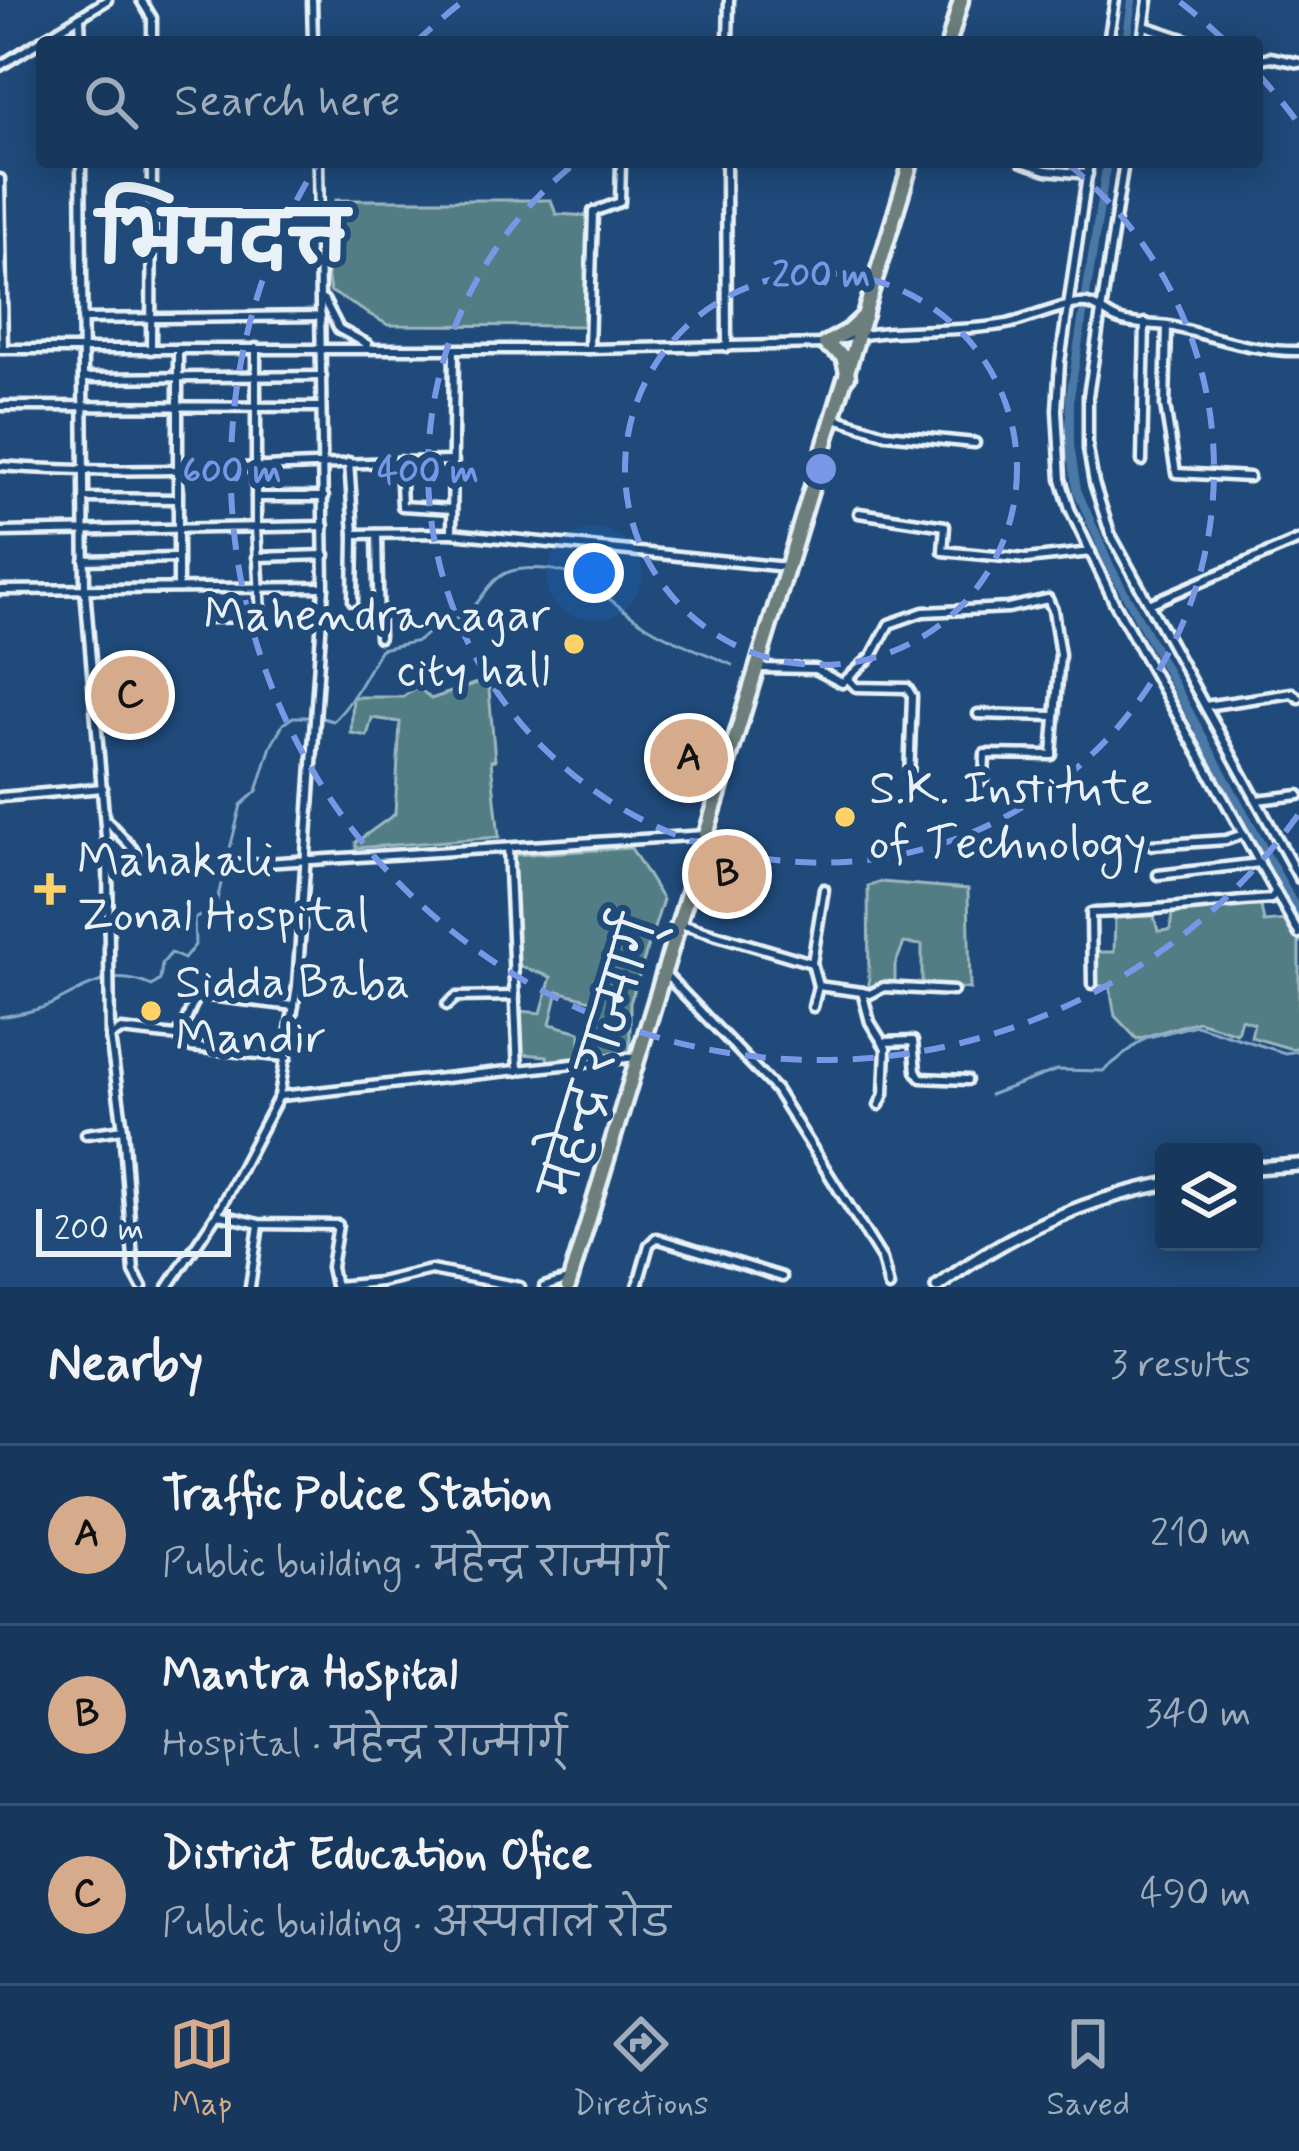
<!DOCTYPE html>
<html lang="en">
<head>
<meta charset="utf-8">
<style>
	:root { --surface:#17385c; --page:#244365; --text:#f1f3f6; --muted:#9eacbb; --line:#365272; --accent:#d6ab8b }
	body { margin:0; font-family:Mynerve,"Playpen Sans Deva",sans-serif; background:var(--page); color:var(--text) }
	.controls { position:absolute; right:36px; bottom:36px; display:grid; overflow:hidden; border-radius:12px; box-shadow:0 6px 30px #0003 }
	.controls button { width:108px; height:108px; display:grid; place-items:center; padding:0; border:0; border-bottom:3px solid var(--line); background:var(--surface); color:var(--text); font:60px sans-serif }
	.scale { position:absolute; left:36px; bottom:30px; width:195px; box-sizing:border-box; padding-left:12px; border:6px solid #e8f1f8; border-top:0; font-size:33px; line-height:42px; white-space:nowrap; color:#e8f1f8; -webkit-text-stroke:9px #1f4a7a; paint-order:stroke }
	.you { position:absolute; left:594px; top:573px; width:42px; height:42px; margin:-30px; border:9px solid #fff; border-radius:50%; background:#1a73e8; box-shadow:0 0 0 18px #1a73e833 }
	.badge { display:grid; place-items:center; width:78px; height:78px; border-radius:50%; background:var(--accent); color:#111; font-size:39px; font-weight:700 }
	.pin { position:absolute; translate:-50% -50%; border:6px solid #fff; box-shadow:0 3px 12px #0006 }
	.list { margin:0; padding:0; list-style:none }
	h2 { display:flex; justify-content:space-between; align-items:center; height:156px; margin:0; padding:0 48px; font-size:51px }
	h2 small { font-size:39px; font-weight:400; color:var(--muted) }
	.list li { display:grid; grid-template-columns:78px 1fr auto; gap:36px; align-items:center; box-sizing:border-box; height:180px; padding:0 48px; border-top:3px solid var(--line) }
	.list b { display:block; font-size:45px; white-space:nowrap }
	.list p { margin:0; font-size:39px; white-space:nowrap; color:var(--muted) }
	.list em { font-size:39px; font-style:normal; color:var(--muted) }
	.icon { flex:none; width:66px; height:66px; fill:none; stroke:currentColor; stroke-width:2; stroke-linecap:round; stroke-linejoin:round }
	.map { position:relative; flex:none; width:1299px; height:1287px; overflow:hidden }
	.search { position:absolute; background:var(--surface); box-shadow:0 6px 30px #0003; left:36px; right:36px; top:36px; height:132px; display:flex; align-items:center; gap:30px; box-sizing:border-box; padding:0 42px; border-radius:12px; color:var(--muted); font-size:45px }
	.sheet { height:696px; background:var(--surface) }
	nav { display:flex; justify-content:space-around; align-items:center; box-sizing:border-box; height:168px; border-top:3px solid var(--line); background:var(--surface); font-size:33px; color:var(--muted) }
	nav a { display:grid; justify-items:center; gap:6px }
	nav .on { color:var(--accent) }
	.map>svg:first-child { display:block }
	.green { fill:#527d85; stroke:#9db7be; stroke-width:3 }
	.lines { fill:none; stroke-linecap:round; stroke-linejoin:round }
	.stream { stroke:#8aa9c7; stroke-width:3 }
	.canal { stroke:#4b79a7; stroke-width:8 }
	.street-casing { stroke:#e8f1f8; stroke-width:15 }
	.secondary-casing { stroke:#e8f1f8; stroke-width:18 }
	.highway-casing { stroke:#e8f1f8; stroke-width:21 }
	.street { stroke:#1f4a7a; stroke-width:6 }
	.secondary { stroke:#1f4a7a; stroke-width:9 }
	.highway { stroke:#6c7f7c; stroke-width:12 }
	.ring { fill:none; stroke:#7897e6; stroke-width:6; stroke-dasharray:21 15 }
	.poi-dot { fill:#ffd166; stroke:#1f4a7a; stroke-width:4.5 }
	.labels { text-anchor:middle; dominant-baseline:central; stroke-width:12; stroke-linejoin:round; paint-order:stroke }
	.poi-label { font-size:48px; fill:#e8f1f8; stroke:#1f4a7a; text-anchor:start }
	.street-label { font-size:48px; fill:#e8f1f8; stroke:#1f4a7a }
	.town-label { font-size:72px; font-weight:bold; fill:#e8f1f8; stroke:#1f4a7a }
	.centre { fill:#7897e6; stroke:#1f4a7a; stroke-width:6 }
	.ring-label { font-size:36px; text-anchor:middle; font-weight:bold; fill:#7897e6; stroke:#1f4a7a; stroke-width:12; stroke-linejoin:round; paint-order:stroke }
</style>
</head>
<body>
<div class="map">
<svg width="1299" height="1287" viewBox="0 0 1299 1287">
	<rect width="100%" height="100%" fill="#1f4a7a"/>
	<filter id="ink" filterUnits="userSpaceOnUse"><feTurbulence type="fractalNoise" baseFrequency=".00833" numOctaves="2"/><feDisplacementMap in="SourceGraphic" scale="24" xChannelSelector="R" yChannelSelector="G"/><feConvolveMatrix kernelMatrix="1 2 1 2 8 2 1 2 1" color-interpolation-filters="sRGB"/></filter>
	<g filter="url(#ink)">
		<g class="green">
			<path d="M336,200H551L556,214L589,216L588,326L388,325L330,291L322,245Z"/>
			<path d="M488,679L495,760L491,761L499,837L356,848V842L395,814L400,722L372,718L367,736L351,733L353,697H403L417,686L431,699Z"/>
			<path d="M631,848L663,900L630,1003V1052L597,1055L598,1002L558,991L550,1024L580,1032V1058L548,1061L547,1056L522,1054L519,1011L541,1013L551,977L517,965L513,855Z"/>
			<path d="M880,882L968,889L970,989L922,984V945L904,943L895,965V982L869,989L868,886Z"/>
			<path d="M1260,901L1264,922L1288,920L1299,939V1047L1292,1049L1251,1037L1254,1023L1241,1019L1237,1033L1198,1021L1137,1039L1115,1016L1110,987L1094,985V952H1114L1115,916H1154L1158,931L1170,930L1172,913Z"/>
		</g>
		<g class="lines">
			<g class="stream">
				<path d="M322,718L333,721C353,703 366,673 381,649L418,641L444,620C480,623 482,575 516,570C585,560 602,602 656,631C680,644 707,654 732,665"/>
				<path d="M0,1017C18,1014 42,1010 58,1001C91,984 114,969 152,986L160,980L162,964L171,953L184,959L195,945L194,919L215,908L241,805L257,791L271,746L283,724L293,717H311"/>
				<path d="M990,1095L1057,1070L1103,1071L1145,1038L1196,1025L1285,1053L1299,1051"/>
			</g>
			<g class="canal">
				<path d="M1126,42L1132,0"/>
				<path d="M1107,162L1070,397V446L1077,490L1109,564L1299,914"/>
			</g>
			<defs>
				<g id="street">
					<path d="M141,0L152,18V42"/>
					<path d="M312,0L313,42"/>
					<path d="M80,18L81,42"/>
					<path d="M1145,26L1193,42"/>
					<path d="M728,42L729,0"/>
					<path d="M1108,42L1115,0"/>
					<path d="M1142,42L1148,0"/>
					<path d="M1257,60L1270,57L1299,63"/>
					<path d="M0,66L107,0"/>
					<path d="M81,162L85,589L108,862L110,1037L123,1129L134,1272L142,1287"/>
					<path d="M726,162L727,347"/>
					<path d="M1022,162L1046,170L1088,174"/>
					<path d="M1089,162L1060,362L1057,410L1061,479L1070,509L1114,602L1299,934"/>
					<path d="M1124,162L1088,396V449L1094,483L1110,533L1299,878"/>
					<path d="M0,179L3,349"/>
					<path d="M324,300L339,329L367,344"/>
					<path d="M82,319L321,316"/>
					<path d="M1167,326L1165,406L1176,473L1249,477"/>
					<path d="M843,339C896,326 953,334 1007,324C1028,320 1068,301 1087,304C1099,306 1107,316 1119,320C1136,326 1156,323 1174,327C1216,337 1255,352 1299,351"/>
					<path d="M0,349H589L824,344"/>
					<path d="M178,349V588"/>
					<path d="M454,349L452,533L786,567"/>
					<path d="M589,349L593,212L620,202L621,162"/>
					<path d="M151,350L152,162"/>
					<path d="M83,378L322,376"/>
					<path d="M0,406L320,407"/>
					<path d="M835,418L886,434L975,443"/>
					<path d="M400,461L402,506L452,509"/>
					<path d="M1142,461L1145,323"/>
					<path d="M349,462L354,534L452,533"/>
					<path d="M0,466C152,478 302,462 454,461"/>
					<path d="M256,497H324"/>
					<path d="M84,498L176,499"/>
					<path d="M859,513L945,526L943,551L1026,559L1091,552"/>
					<path d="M0,532L324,526"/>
					<path d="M377,534L379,637"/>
					<path d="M257,557L325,555"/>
					<path d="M84,560L176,558"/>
					<path d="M0,590L324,587"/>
					<path d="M353,601L354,534"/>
					<path d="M1149,604L1299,540"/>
					<path d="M207,618L255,617L261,613L256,528V348"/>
					<path d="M760,668L815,669L842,683L872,656L889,624L923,612L1008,608L1048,599L1053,610L1060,655L1052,755L985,754L984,780"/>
					<path d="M849,680L856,687L907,688L912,696L909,780"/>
					<path d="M1205,706L1292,693L1299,698"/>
					<path d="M978,714L1054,716"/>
					<path d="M0,797L103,788"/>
					<path d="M1257,800L1299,795"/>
					<path d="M108,822L144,861"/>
					<path d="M1152,845L1226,840L1243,834"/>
					<path d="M508,848L518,1071"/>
					<path d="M108,862L232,865L705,835"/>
					<path d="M1158,875L1260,863"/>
					<path d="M680,924L812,963"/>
					<path d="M666,975L776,1090L882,1259L889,1287"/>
					<path d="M1092,984L1091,913C1152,911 1210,903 1271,899L1275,892"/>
					<path d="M818,986L862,992L870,1022L886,1048L884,1094L879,1105"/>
					<path d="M862,992L870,994L884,987L953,991"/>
					<path d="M447,1005L456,997L515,996"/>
					<path d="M813,1007L818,986L812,963L824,889"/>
					<path d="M188,1025L186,1043L191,1047L287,1057"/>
					<path d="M110,1037L121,1030L176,1036C189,1024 188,1005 200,995L294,1006"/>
					<path d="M883,1042L913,1041L916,1071L921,1078L967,1080"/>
					<path d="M280,1096L636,1057"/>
					<path d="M86,1134L123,1129"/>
					<path d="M217,1214L259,1224L338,1225L331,1267L335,1286L380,1282L431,1270L520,1287"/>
					<path d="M168,1287L217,1214L279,1096L297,986L324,587L318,162"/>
					<path d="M250,1287L259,1225"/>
					<path d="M544,1287L567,1280"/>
					<path d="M637,1287L649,1245L656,1238L782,1277"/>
				</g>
				<g id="secondary">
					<path d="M1254,1168L1299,1165"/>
					<path d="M937,1287C1004,1236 1082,1200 1164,1184"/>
				</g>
				<g id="highway">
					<path d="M949,42L961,0"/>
					<path d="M848,376L843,356L825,344L848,331L865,315"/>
					<path d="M568,1287L911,162"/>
				</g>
			</defs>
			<use href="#street" class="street-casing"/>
			<use href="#secondary" class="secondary-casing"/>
			<use href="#highway" class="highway-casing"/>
			<use href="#street" class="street"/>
			<use href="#secondary" class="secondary"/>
			<use href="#highway" class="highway"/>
		</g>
	</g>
	<g class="ring">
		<circle cx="821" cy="469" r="196"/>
		<path d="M1068 164A393 393 0 1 1 574 164"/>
		<path d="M1298 815A589 589 0 0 1 316 166M416 42A589 589 0 0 1 462 2M1180 2A589 589 0 0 1 1226 42M1259 75A589 589 0 0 1 1298 123"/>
	</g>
	<g class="poi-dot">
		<circle cx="574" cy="644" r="12"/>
		<circle cx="845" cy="817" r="12"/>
		<path d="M44 871h12v12h12v12h-12v12h-12v-12h-12v-12h12z"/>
		<circle cx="151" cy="1011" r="12"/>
	</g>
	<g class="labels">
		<g class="poi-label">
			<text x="550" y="616" text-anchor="end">Mahendranagar<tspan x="550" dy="55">city hall</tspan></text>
			<text x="869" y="789">S.K. Institute<tspan x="869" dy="55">of Technology</tspan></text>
			<text x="77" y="861">Mahakali<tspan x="77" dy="55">Zonal Hospital</tspan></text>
			<text x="175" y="983">Sidda Baba<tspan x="175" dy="55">Mandir</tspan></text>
		</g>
		<g class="street-label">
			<text transform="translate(601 1058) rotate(-73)">महेन्द्र राज्मार्ग्</text>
		</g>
		<g class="town-label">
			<text x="223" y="243">भिमदत्त</text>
		</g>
	</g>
	<circle cx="821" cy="469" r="18" class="centre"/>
	<g class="ring-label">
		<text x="821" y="286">200 m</text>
		<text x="232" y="482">600 m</text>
		<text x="428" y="482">400 m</text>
	</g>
</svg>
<div class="controls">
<button><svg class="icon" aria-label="layers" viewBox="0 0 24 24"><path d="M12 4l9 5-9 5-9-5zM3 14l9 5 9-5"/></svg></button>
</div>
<div class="scale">200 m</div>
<div class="you"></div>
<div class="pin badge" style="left:689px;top:758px">A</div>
<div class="pin badge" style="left:727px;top:874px">B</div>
<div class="pin badge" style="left:130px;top:695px">C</div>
<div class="search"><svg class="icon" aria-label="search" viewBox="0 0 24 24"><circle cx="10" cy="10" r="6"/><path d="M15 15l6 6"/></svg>Search here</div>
</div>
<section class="sheet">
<h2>Nearby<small>3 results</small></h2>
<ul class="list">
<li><span class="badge">A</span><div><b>Traffic Police Station</b><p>Public building · महेन्द्र राज्मार्ग्</p></div><em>210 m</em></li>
<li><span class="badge">B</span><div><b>Mantra Hospital</b><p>Hospital · महेन्द्र राज्मार्ग्</p></div><em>340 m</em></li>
<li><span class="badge">C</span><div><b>District Education Ofice</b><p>Public building · अस्पताल रोड</p></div><em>490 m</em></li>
</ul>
</section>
<nav>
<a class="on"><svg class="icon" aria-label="map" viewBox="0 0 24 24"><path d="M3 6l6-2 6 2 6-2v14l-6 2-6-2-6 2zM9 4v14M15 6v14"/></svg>Map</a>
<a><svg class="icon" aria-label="directions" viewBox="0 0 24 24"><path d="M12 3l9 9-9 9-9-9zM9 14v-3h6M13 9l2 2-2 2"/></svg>Directions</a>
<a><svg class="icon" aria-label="saved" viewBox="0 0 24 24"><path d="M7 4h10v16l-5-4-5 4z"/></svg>Saved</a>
</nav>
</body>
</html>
